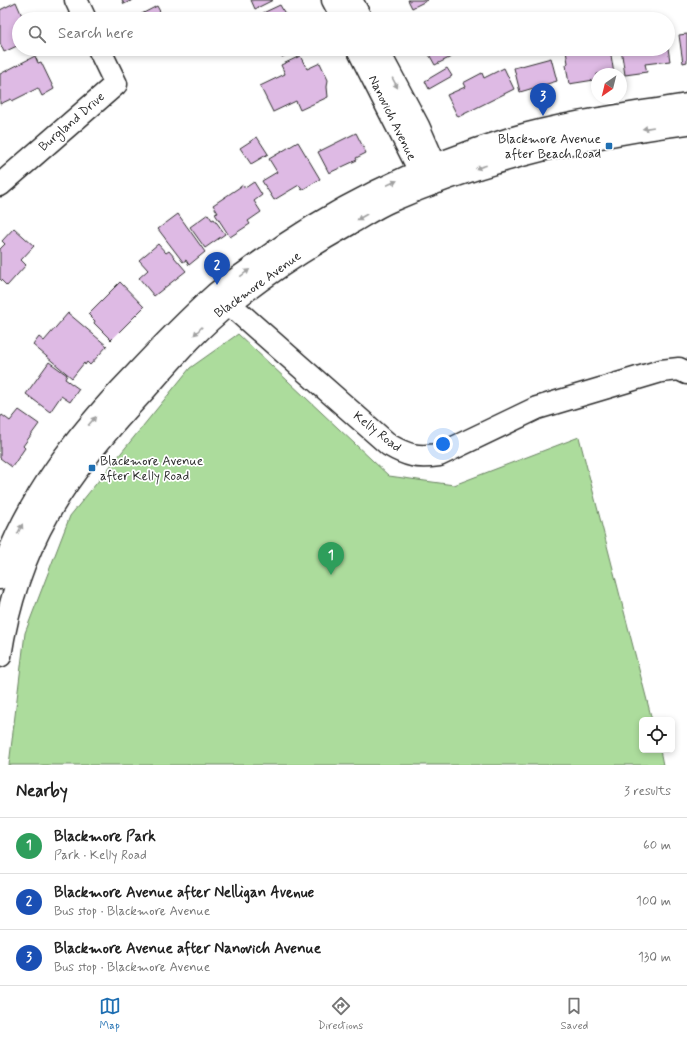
<!DOCTYPE html>
<html lang="en">
<head>
<meta charset="utf-8">
<style>
	:root { --surface:#fff; --page:#f2f2f2; --text:#222; --muted:#767676; --line:#e0e0e0; --accent:#1f6fb2 }
	body { margin:0; font-family:Mynerve,sans-serif; background:var(--page); color:var(--text) }
	.controls { position:absolute; right:12px; bottom:12px; display:grid; overflow:hidden; border-radius:6px; box-shadow:0 2px 6px #0003 }
	.controls button { width:36px; height:36px; display:grid; place-items:center; padding:0; border:0; border-bottom:1px solid var(--line); background:var(--surface); color:var(--text); font:20px sans-serif }
	.compass { position:absolute; left:591px; top:68px; width:36px; height:36px; border-radius:50%; background:var(--surface); box-shadow:0 2px 6px #0003; rotate:215deg }
	.you { position:absolute; left:443px; top:444px; width:14px; height:14px; margin:-10px; border:3px solid #fff; border-radius:50%; background:#1a73e8; box-shadow:0 0 0 6px #1a73e833 }
	.badge { display:grid; place-items:center; width:26px; height:26px; border-radius:50%; background:var(--accent); color:#fff; font-size:13px; font-weight:700 }
	.pin { position:absolute; translate:-50% -33px; filter:drop-shadow(0 1px 2px #0008) }
	.pin::after { content:''; position:absolute; top:21px; width:14px; height:12px; background:inherit; clip-path:polygon(0 0,100% 0,50% 100%) }
	.list { margin:0; padding:0; list-style:none }
	h2 { display:flex; justify-content:space-between; align-items:center; height:52px; margin:0; padding:0 16px; font-size:17px }
	h2 small { font-size:13px; font-weight:400; color:var(--muted) }
	.list li { display:grid; grid-template-columns:26px 1fr auto; gap:12px; align-items:center; box-sizing:border-box; height:56px; padding:0 16px; border-top:1px solid var(--line) }
	.list b { display:block; font-size:15px; white-space:nowrap }
	.list p { margin:0; font-size:13px; white-space:nowrap; color:var(--muted) }
	.list em { font-size:13px; font-style:normal; color:var(--muted) }
	.icon { flex:none; width:22px; height:22px; fill:none; stroke:currentColor; stroke-width:2; stroke-linecap:round; stroke-linejoin:round }
	.map { position:relative; flex:none; width:687px; height:765px; overflow:hidden }
	.search { position:absolute; background:var(--surface); box-shadow:0 2px 6px #0003; left:12px; right:12px; top:12px; height:44px; display:flex; align-items:center; gap:10px; box-sizing:border-box; padding:0 14px; border-radius:22px; color:var(--muted); font-size:15px }
	.sheet { height:220px; background:var(--surface) }
	nav { display:flex; justify-content:space-around; align-items:center; box-sizing:border-box; height:56px; border-top:1px solid var(--line); background:var(--surface); font-size:11px; color:var(--muted) }
	nav a { display:grid; justify-items:center; gap:2px }
	nav .on { color:var(--accent) }
	.map>svg:first-child { display:block }
	.green { fill:#acdc9c; stroke:#6c8464 }
	.building { fill:#debae4; stroke:#2b2b2b }
	.lines { fill:none; stroke-linecap:round; stroke-linejoin:round }
	.minor-casing { stroke:#2b2b2b; stroke-width:25 }
	.minor { stroke:#fff; stroke-width:22 }
	.oneway { fill:#a0a0a0 }
	.poi-dot { fill:#1f6fb2; stroke:#fff; stroke-width:1.5 }
	.labels { text-anchor:middle; dominant-baseline:central; stroke-width:3.5; stroke-linejoin:round; paint-order:stroke }
	.street-label { font-size:13px; fill:#2b2b2b; stroke:#fff }
	.poi-label { font-size:13px; fill:#2b2b2b; stroke:#fff; text-anchor:end }
</style>
</head>
<body>
<div class="map">
<svg width="687" height="765" viewBox="0 0 687 765">
	<rect width="100%" height="100%" fill="#fff"/>
	<filter id="ink" filterUnits="userSpaceOnUse"><feTurbulence type="fractalNoise" baseFrequency=".025" numOctaves="2"/><feDisplacementMap in="SourceGraphic" scale="8" xChannelSelector="R" yChannelSelector="G"/><feConvolveMatrix kernelMatrix="1 2 1 2 8 2 1 2 1" color-interpolation-filters="sRGB"/></filter>
	<g filter="url(#ink)">
		<path class="green" d="M238,334L389,476L454,485L579,437L652,720H642V750H660L663,765H9L25,633L70,516L190,368Z"/>
		<g class="building">
			<path d="M122,0H133L124,4Z"/>
			<path d="M251,0H273L255,9Z"/>
			<path d="M408,0H428L412,8Z"/>
			<path d="M16,2L23,18L26,17L27,19H19V45L4,52L0,43V10Z"/>
			<path d="M280,5L288,19H266L263,13Z"/>
			<path d="M157,6L164,19H135L134,18Z"/>
			<path d="M687,34V62L683,63L679,35Z"/>
			<path d="M668,48L670,61L645,64L647,72L625,75L621,49Z"/>
			<path d="M278,49H298L282,57Z"/>
			<path d="M426,49H449L453,56L435,65Z"/>
			<path d="M577,49H610L614,74H597V78L594,80L569,84L566,65L568,63L566,51Z"/>
			<path d="M35,56L38,63L41,62L54,89L42,96L38,88L12,101L11,99L0,104V74Z"/>
			<path d="M300,56L307,69L320,63L328,80L327,87L328,97L300,110L296,101L273,112L260,86L285,74L281,65Z"/>
			<path d="M551,58L557,81L520,92L514,68Z"/>
			<path d="M447,68L452,76L429,89L425,81Z"/>
			<path d="M504,68L514,89L458,117L447,95L465,87L463,83L482,73L484,78Z"/>
			<path d="M356,133L366,153L356,158L357,160L329,173L318,152Z"/>
			<path d="M257,137L268,154L251,164L240,148Z"/>
			<path d="M298,142L320,179L302,190L299,185L274,200L262,181L277,172L269,159Z"/>
			<path d="M254,182L262,195L254,201L261,212L248,221L250,224L230,237L215,214L218,213L213,205L243,185L245,188Z"/>
			<path d="M178,214L205,252L189,265L186,260L183,262L158,229Z"/>
			<path d="M208,214L212,220L214,219L225,234L205,248L190,227Z"/>
			<path d="M14,228L34,246L21,260L26,265L7,286L0,279V249L5,244L2,241Z"/>
			<path d="M158,244L166,253L169,251L186,271L154,296L139,278L148,270L139,260Z"/>
			<path d="M120,282L144,307L111,340L94,323L95,321L88,314Z"/>
			<path d="M68,313L107,346L90,365L87,362L85,365L84,363L72,378L33,345L39,337L44,341Z"/>
			<path d="M49,362L67,375L65,379L79,389L70,402L61,396L50,412L26,394Z"/>
			<path d="M19,410L39,424L23,446L25,448L12,467L0,458V418L2,415L10,421Z"/>
		</g>
		<g class="lines">
			<defs>
				<g id="minor">
					<path d="M76,0L85,19"/>
					<path d="M333,0L343,19"/>
					<path d="M351,0L361,19"/>
					<path d="M358,49L426,183"/>
					<path d="M377,49L418,126L441,179"/>
					<path d="M0,185L116,84L99,49"/>
					<path d="M218,294L389,445C408,456 417,458 439,455L537,408L661,371L679,369L687,373"/>
					<path d="M0,578C25,501 77,435 132,378C159,349 187,320 216,294C227,285 240,277 252,268C330,210 417,167 510,139C568,122 628,115 687,105"/>
					<path d="M0,656C17,544 65,475 141,394C169,363 196,330 229,304C266,274 308,247 349,224C363,216 376,207 390,201C485,159 585,136 687,123"/>
				</g>
			</defs>
			<use href="#minor" class="minor-casing"/>
			<use href="#minor" class="minor"/>
		</g>
		<defs><path id="oneway-solid" d="M-6-.8H1V-3.2L6.5 0L1 3.2V.8H-6Z"/></defs>
		<g class="oneway">
			<use href="#oneway-solid" transform="translate(395 83) rotate(62)"/>
			<use href="#oneway-solid" transform="translate(648 128) rotate(171)"/>
			<use href="#oneway-solid" transform="translate(481 167) rotate(162)"/>
			<use href="#oneway-solid" transform="translate(392 183) rotate(-24)"/>
			<use href="#oneway-solid" transform="translate(362 217) rotate(150)"/>
			<use href="#oneway-solid" transform="translate(245 273) rotate(-37)"/>
			<use href="#oneway-solid" transform="translate(198 331) rotate(135)"/>
			<use href="#oneway-solid" transform="translate(92 421) rotate(-49)"/>
			<use href="#oneway-solid" transform="translate(20 529) rotate(-63)"/>
		</g>
	</g>
	<g class="poi-dot">
		<rect x="605" y="142" width="8" height="8" rx="2"/>
		<rect x="88" y="464" width="8" height="8" rx="2"/>
	</g>
	<g class="labels">
		<g class="street-label">
			<text transform="translate(392 118) rotate(64)">Nanovich Avenue</text>
			<text transform="translate(72 122) rotate(-41)">Burgland Drive</text>
			<text transform="translate(258 285) rotate(-36)">Blackmore Avenue</text>
			<text transform="translate(377 432) rotate(38)">Kelly Road</text>
		</g>
		<g class="poi-label">
			<text x="601" y="139">Blackmore Avenue<tspan x="601" dy="15">after Beach Road</tspan></text>
			<text x="100" y="461" text-anchor="start">Blackmore Avenue<tspan x="100" dy="15">after Kelly Road</tspan></text>
		</g>
	</g>
</svg>
<div class="controls">
<button><svg class="icon" aria-label="locate" viewBox="0 0 24 24"><circle cx="12" cy="12" r="6"/><path d="M12 2v4M12 18v4M2 12h4M18 12h4"/></svg></button>
</div>
<svg class="compass" viewBox="-18 -18 36 36"><path d="M0-13l5 13h-10z" fill="#e53935"/><path d="M0 13l5-13h-10z" fill="#767676"/></svg>
<div class="you"></div>
<div class="pin badge" style="left:331px;top:575px;background:#2e9e5b">1</div>
<div class="pin badge" style="left:217px;top:285px;background:#1a4fb4">2</div>
<div class="pin badge" style="left:543px;top:116px;background:#1a4fb4">3</div>
<div class="search"><svg class="icon" aria-label="search" viewBox="0 0 24 24"><circle cx="10" cy="10" r="6"/><path d="M15 15l6 6"/></svg>Search here</div>
</div>
<section class="sheet">
<h2>Nearby<small>3 results</small></h2>
<ul class="list">
<li><span class="badge" style="background:#2e9e5b">1</span><div><b>Blackmore Park</b><p>Park · Kelly Road</p></div><em>60 m</em></li>
<li><span class="badge" style="background:#1a4fb4">2</span><div><b>Blackmore Avenue after Nelligan Avenue</b><p>Bus stop · Blackmore Avenue</p></div><em>100 m</em></li>
<li><span class="badge" style="background:#1a4fb4">3</span><div><b>Blackmore Avenue after Nanovich Avenue</b><p>Bus stop · Blackmore Avenue</p></div><em>130 m</em></li>
</ul>
</section>
<nav>
<a class="on"><svg class="icon" aria-label="map" viewBox="0 0 24 24"><path d="M3 6l6-2 6 2 6-2v14l-6 2-6-2-6 2zM9 4v14M15 6v14"/></svg>Map</a>
<a><svg class="icon" aria-label="directions" viewBox="0 0 24 24"><path d="M12 3l9 9-9 9-9-9zM9 14v-3h6M13 9l2 2-2 2"/></svg>Directions</a>
<a><svg class="icon" aria-label="saved" viewBox="0 0 24 24"><path d="M7 4h10v16l-5-4-5 4z"/></svg>Saved</a>
</nav>
</body>
</html>
